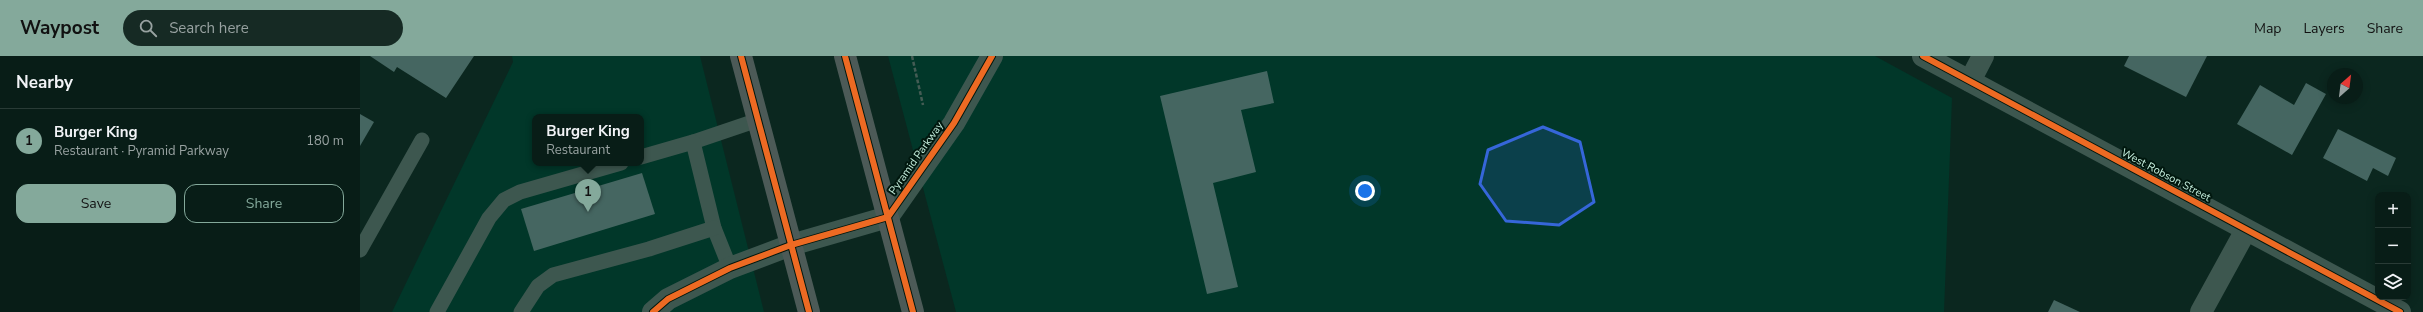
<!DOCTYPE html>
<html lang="en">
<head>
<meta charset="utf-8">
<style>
	:root { --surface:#081d17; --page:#162a24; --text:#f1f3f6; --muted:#98a2a1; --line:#293b36; --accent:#84a99b }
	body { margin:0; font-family:"Nunito Sans",sans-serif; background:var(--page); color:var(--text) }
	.controls { position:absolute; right:12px; bottom:12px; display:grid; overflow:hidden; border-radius:8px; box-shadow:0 2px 10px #0003 }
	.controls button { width:36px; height:36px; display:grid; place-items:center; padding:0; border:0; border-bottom:1px solid var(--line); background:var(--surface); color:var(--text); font:20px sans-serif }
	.compass { position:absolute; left:1967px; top:12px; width:36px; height:36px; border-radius:50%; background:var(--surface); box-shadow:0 2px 10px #0003; rotate:28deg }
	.you { position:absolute; left:1005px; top:135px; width:14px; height:14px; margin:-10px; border:3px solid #fff; border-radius:50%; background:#1a73e8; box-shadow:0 0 0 6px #1a73e833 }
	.badge { display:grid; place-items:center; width:26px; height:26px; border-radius:50%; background:var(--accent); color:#111; font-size:13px; font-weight:700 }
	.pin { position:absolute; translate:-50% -33px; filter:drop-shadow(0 1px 2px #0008) }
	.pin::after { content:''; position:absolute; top:21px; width:14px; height:12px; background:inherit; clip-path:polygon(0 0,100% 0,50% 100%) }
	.popup { position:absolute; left:172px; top:58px; width:112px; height:52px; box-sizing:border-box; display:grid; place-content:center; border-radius:8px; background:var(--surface); filter:drop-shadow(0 1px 3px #0005); font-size:13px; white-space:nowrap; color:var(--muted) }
	.popup b { font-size:15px; color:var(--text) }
	.popup::after { content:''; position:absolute; left:50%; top:100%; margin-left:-8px; border:8px solid transparent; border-top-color:var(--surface) }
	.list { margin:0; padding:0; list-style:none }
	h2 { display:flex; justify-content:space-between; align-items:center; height:52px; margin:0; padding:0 16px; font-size:17px }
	h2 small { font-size:13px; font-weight:400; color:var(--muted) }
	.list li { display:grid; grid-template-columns:26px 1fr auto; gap:12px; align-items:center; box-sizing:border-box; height:64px; padding:0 16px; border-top:1px solid var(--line) }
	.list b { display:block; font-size:15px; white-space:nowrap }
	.list p { margin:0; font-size:13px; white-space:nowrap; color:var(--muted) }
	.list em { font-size:13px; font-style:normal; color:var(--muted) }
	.actions { display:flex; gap:8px; padding:12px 16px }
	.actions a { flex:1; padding:9px 0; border:1px solid var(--accent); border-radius:12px; text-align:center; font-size:14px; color:var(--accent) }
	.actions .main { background:var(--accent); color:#111 }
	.icon { flex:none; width:22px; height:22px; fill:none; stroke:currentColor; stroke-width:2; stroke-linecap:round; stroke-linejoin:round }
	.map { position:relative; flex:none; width:2063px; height:256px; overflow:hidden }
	header { display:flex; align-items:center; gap:24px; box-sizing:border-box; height:56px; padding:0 20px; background:var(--accent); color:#111 }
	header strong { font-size:19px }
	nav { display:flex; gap:22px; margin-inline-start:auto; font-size:14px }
	.search { width:280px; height:36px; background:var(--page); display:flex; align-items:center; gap:10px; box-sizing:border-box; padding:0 14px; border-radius:22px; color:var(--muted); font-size:15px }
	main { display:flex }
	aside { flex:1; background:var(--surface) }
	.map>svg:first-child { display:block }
	.built { fill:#013729; fill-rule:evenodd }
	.building { fill:#456661 }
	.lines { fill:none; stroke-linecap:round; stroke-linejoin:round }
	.path { stroke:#445c54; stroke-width:2.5; stroke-dasharray:4 2; stroke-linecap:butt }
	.service { stroke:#3d574f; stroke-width:15 }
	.minor { stroke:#3d574f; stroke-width:22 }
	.primary { stroke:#4c5a57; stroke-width:22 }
	.cycleway-casing { stroke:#00170e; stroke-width:8 }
	.cycleway { stroke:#ed6a23; stroke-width:6 }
	.marked { fill:#3666d9; fill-opacity:0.2; stroke:#3666d9; stroke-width:3; stroke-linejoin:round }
	.labels { text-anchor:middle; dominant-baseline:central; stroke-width:4; stroke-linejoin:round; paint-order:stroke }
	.street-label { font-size:11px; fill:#c5efde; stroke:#00170e }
</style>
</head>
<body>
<header>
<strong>Waypost</strong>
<div class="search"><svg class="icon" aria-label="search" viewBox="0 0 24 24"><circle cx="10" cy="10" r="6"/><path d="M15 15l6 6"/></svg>Search here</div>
<nav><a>Map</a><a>Layers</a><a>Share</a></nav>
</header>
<main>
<aside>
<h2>Nearby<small></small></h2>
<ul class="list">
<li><span class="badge">1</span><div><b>Burger King</b><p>Restaurant · Pyramid Parkway</p></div><em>180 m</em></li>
</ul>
<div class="actions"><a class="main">Save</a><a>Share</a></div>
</aside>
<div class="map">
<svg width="2063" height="256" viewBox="0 0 2063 256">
	<rect width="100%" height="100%" fill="#0b271f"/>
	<g class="built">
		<path d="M152,0H340L404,256H32L153,6ZM175,61H281V107H175Z"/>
		<path d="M528,0H1515L1592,42L1584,256H596Z"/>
	</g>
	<g class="building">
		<path d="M10,0H114L86,42L37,11L34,16Z"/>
		<path d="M1769,0H1847L1826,41L1764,10Z"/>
		<path d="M907,15L914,47L881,54L896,116L853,127L878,231L847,238L800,40Z"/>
		<path d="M1946,27L1966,38L1932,99L1877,68L1900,29L1934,49Z"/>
		<path d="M0,58L14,66L0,90Z"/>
		<path d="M1978,73L2036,102L2028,120L2013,112L2007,125L1963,102Z"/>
		<path d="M282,117L295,158L174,195L161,153Z"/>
		<path d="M1694,244L1720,256H1688Z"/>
	</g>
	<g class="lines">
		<path class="path" d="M552,0L563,49"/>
		<g class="service">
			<path d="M333,86L398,64"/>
			<path d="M281,101L333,86L354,172L370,212"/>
			<path d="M0,194L62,84"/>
			<path d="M77,256L129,162L144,144L160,136L261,107"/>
			<path d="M161,256L178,230L193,219L289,193L354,172"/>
		</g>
		<g class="minor">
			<path d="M1563,0L2040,256"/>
			<path d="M1610,25L1623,0"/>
			<path d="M293,256L308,243L370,212L431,189L528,161L594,67L632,0"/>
			<path d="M1841,256L1886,174"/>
		</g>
		<g class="primary">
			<path d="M381,0L449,256"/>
			<path d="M485,0L553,256"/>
		</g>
		<defs>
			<g id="cycleway">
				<path d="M381,0L449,256"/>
				<path d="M485,0L553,256"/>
				<path d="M1563,0L2040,256"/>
				<path d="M293,256L308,243L370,212L431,189L528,161L594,67L632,0"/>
			</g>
		</defs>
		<use href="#cycleway" class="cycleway-casing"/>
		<use href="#cycleway" class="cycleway"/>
	</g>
	<path class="marked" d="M1183,71L1220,86L1234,146L1199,169L1146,165L1120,128L1128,94Z"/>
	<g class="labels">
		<g class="street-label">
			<text transform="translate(556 102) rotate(-55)">Pyramid Parkway</text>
			<text transform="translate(1806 119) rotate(28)">West Robson Street</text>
		</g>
	</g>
</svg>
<div class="controls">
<button>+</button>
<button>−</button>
<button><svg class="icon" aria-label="layers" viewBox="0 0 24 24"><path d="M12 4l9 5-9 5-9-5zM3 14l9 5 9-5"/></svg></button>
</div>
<svg class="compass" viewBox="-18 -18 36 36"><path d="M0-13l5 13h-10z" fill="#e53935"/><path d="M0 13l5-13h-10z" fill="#98a2a1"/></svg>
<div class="you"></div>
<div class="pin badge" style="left:228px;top:156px">1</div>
<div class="popup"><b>Burger King</b>Restaurant</div>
</div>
</main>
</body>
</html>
